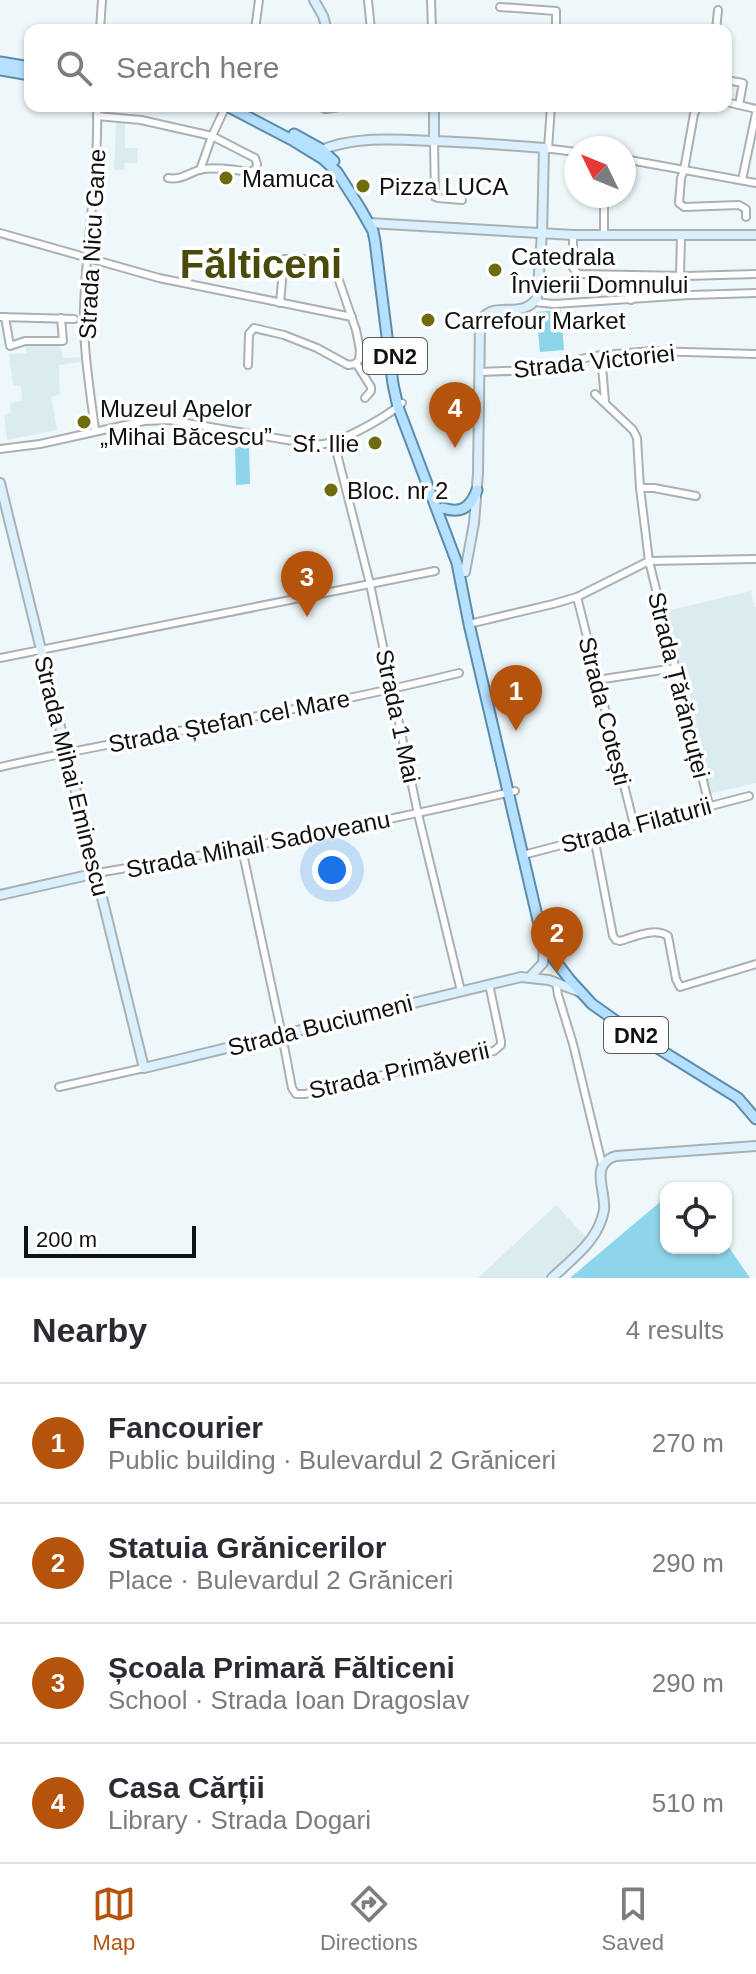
<!DOCTYPE html>
<html lang="en">
<head>
<meta charset="utf-8">
<style>
	:root { --surface:#fff; --page:#f7f7f7; --text:#2b2b33; --muted:#7c7c81; --line:#e1e1e2; --accent:#b45309 }
	body { margin:0; font-family:Helvetica,sans-serif; background:var(--page); color:var(--text) }
	.controls { position:absolute; right:24px; bottom:24px; display:grid; overflow:hidden; border-radius:16px; box-shadow:0 2px 6px #0004 }
	.controls button { width:72px; height:72px; display:grid; place-items:center; padding:0; border:0; border-bottom:2px solid var(--line); background:var(--surface); color:var(--text); font:40px sans-serif }
	.compass { position:absolute; left:564px; top:136px; width:72px; height:72px; border-radius:50%; background:var(--surface); box-shadow:0 2px 6px #0004; rotate:313deg }
	.scale { position:absolute; left:24px; bottom:20px; width:172px; box-sizing:border-box; padding-left:8px; border:4px solid #0f1213; border-top:0; font-size:22px; line-height:28px; white-space:nowrap; color:#0f1213; -webkit-text-stroke:6px #fff; paint-order:stroke }
	.you { position:absolute; left:332px; top:870px; width:28px; height:28px; margin:-20px; border:6px solid #fff; border-radius:50%; background:#1a73e8; box-shadow:0 0 0 12px #1a73e833 }
	.badge { display:grid; place-items:center; width:52px; height:52px; border-radius:50%; background:var(--accent); color:#fff; font-size:26px; font-weight:700 }
	.pin { position:absolute; translate:-50% -66px; filter:drop-shadow(0 2px 4px #0008) }
	.pin::after { content:''; position:absolute; top:42px; width:28px; height:24px; background:inherit; clip-path:polygon(0 0,100% 0,50% 100%) }
	.list { margin:0; padding:0; list-style:none }
	h2 { display:flex; justify-content:space-between; align-items:center; height:104px; margin:0; padding:0 32px; font-size:34px }
	h2 small { font-size:26px; font-weight:400; color:var(--muted) }
	.list li { display:grid; grid-template-columns:52px 1fr auto; gap:24px; align-items:center; box-sizing:border-box; height:120px; padding:0 32px; border-top:2px solid var(--line) }
	.list b { display:block; font-size:30px; white-space:nowrap }
	.list p { margin:0; font-size:26px; white-space:nowrap; color:var(--muted) }
	.list em { font-size:26px; font-style:normal; color:var(--muted) }
	.icon { flex:none; width:44px; height:44px; fill:none; stroke:currentColor; stroke-width:2; stroke-linecap:round; stroke-linejoin:round }
	.map { position:relative; flex:none; width:756px; height:1278px; overflow:hidden }
	.search { position:absolute; background:var(--surface); box-shadow:0 2px 6px #0004; left:24px; right:24px; top:24px; height:88px; display:flex; align-items:center; gap:20px; box-sizing:border-box; padding:0 28px; border-radius:16px; color:var(--muted); font-size:30px }
	.sheet { height:584px; background:var(--surface) }
	nav { display:flex; justify-content:space-around; align-items:center; box-sizing:border-box; height:112px; border-top:2px solid var(--line); background:var(--surface); font-size:22px; color:var(--muted) }
	nav a { display:grid; justify-items:center; gap:4px }
	nav .on { color:var(--accent) }
	.map>svg:first-child { display:block }
	.built { fill:#dbecf1 }
	.green { fill:#8dd5ea }
	.lines { fill:none; stroke-linecap:round; stroke-linejoin:round }
	.street-casing { stroke:#a9b1b3; stroke-width:10 }
	.secondary-casing { stroke:#a9b1b3; stroke-width:12 }
	.primary-casing { stroke:#5c8cac; stroke-width:13 }
	.street { stroke:#fff; stroke-width:6 }
	.secondary { stroke:#daf0ff; stroke-width:8 }
	.primary { stroke:#b6e1fe; stroke-width:9 }
	.poi-dot { fill:#6d6d0f; stroke:#fff; stroke-width:3 }
	.labels { text-anchor:middle; dominant-baseline:central; stroke-width:7; stroke-linejoin:round; paint-order:stroke }
	.shield { fill:#fff; stroke:#57595a; stroke-width:2 }
	.shield-label { font-size:22px; font-weight:bold; fill:#0f1213 }
	.poi-label { font-size:24px; fill:#0f1213; stroke:#fff; text-anchor:start }
	.street-label { font-size:24px; fill:#0f1213; stroke:#fff }
	.town-label { font-size:40px; font-weight:bold; fill:#4a4a0b; stroke:#fff }
</style>
</head>
<body>
<div class="map">
<svg width="756" height="1278" viewBox="0 0 756 1278">
	<rect width="100%" height="100%" fill="#eef7f9"/>
	<g class="built">
		<path d="M116,122H125V148H138L137,163H125L124,170H114Z"/>
		<path d="M26,344L60,345L63,358L81,357V362L59,365L60,394L51,397L57,430L7,440L4,415L11,412L10,403L22,401L21,386H13L9,354L26,353Z"/>
		<path d="M751,591L754,606L756,607V783L708,794L662,612Z"/>
		<path d="M556,1205L587,1238L545,1278H478Z"/>
	</g>
	<g class="green">
		<path d="M561,310L564,350L540,352L536,312Z"/>
		<path d="M249,446L250,484L236,485L235,447Z"/>
		<path d="M666,1197V1248H726V1243L750,1278H570Z"/>
	</g>
	<g class="lines">
		<defs>
			<g id="street">
				<path d="M368,0L371,30"/>
				<path d="M431,0L432,30"/>
				<path d="M500,7L556,11V30"/>
				<path d="M100,30L102,0"/>
				<path d="M255,30L259,0"/>
				<path d="M716,30L718,10"/>
				<path d="M726,80L743,83L739,105"/>
				<path d="M726,102L756,109"/>
				<path d="M319,106L325,109L347,106"/>
				<path d="M698,106L694,114L684,170L681,178L679,203L684,207L739,205L746,209V217"/>
				<path d="M242,107L243,106"/>
				<path d="M97,116L141,120L212,136L255,158L257,164L256,169L250,172C236,170 212,166 199,170C187,174 181,180 168,178"/>
				<path d="M434,141L435,197L438,198L462,200"/>
				<path d="M544,148L576,152"/>
				<path d="M548,149L551,106"/>
				<path d="M624,159L756,183"/>
				<path d="M200,170L212,136L226,106"/>
				<path d="M742,180L756,113"/>
				<path d="M596,196V201H604V236"/>
				<path d="M0,233L159,278L352,317"/>
				<path d="M573,235V268L578,274L686,276L756,274"/>
				<path d="M680,276L681,237"/>
				<path d="M631,300L632,275"/>
				<path d="M535,302L554,304L690,295L756,293"/>
				<path d="M0,317L74,319"/>
				<path d="M5,317L10,346L25,341H63L61,318"/>
				<path d="M601,355L605,401"/>
				<path d="M356,363L371,387V391L365,398"/>
				<path d="M248,365L249,334L254,328L284,335L317,348L348,365L355,364L359,360L360,350L356,330L333,263L324,259H284L280,303"/>
				<path d="M479,372L534,370L594,356L651,351L756,354"/>
				<path d="M595,394L633,430L637,438L640,488L649,561L709,805"/>
				<path d="M95,430C90,390 83,349 84,308C86,240 99,174 97,106"/>
				<path d="M334,442L370,584L418,814L461,991"/>
				<path d="M0,449L40,444L144,421L169,420L305,443C312,444 318,445 324,444C344,441 388,416 402,403"/>
				<path d="M640,488H654L696,496"/>
				<path d="M577,597L634,825"/>
				<path d="M469,624L553,604L577,597L649,561L756,559"/>
				<path d="M0,658L435,571"/>
				<path d="M597,680L675,668"/>
				<path d="M0,767C152,733 307,711 459,673"/>
				<path d="M594,837L613,936L616,940L620,941C635,937 653,927 668,936L676,979L680,987L756,964"/>
				<path d="M242,849L282,1035L292,1088L296,1094H305L432,1063L494,1051L501,1045V1041L489,984"/>
				<path d="M523,855L749,796"/>
				<path d="M97,873C237,850 377,824 515,791"/>
				<path d="M556,982L558,995L573,1044L602,1164"/>
				<path d="M59,1087L144,1068"/>
			</g>
			<g id="secondary">
				<path d="M314,0L323,16L327,30"/>
				<path d="M434,106V141"/>
				<path d="M319,151C353,136 395,139 431,141C469,142 507,145 544,148L542,234L537,298C521,322 489,297 480,324L478,473L474,523L465,572"/>
				<path d="M369,223L573,235H756"/>
				<path d="M0,483L144,1068L521,977L549,980L580,992"/>
				<path d="M0,895L97,873"/>
				<path d="M530,977L543,963L544,946"/>
				<path d="M552,1278C573,1258 599,1240 604,1210C606,1190 589,1164 616,1156L756,1146"/>
			</g>
			<g id="primary">
				<path d="M0,62L30,67"/>
				<path d="M0,70L30,75"/>
				<path d="M227,106L292,140L323,159L337,172L360,208L373,231L375,241L393,384L398,407L457,563L469,624L544,946L570,980L592,1004L630,1031L738,1098L756,1119"/>
				<path d="M294,134L321,149L334,161"/>
				<path d="M443,508C461,514 470,508 477,490"/>
				<path d="M545,921L551,953"/>
			</g>
		</defs>
		<use href="#street" class="street-casing"/>
		<use href="#secondary" class="secondary-casing"/>
		<use href="#primary" class="primary-casing"/>
		<use href="#street" class="street"/>
		<use href="#secondary" class="secondary"/>
		<use href="#primary" class="primary"/>
	</g>
	<g class="poi-dot">
		<circle cx="226" cy="178" r="8"/>
		<circle cx="363" cy="186" r="8"/>
		<circle cx="495" cy="270" r="8"/>
		<circle cx="428" cy="320" r="8"/>
		<circle cx="84" cy="422" r="8"/>
		<circle cx="375" cy="443" r="8"/>
		<circle cx="331" cy="490" r="8"/>
	</g>
	<g class="labels">
		<g class="shield">
			<rect x="363" y="338" width="64" height="36" rx="6"/>
			<rect x="604" y="1017" width="64" height="36" rx="6"/>
		</g>
		<g class="shield-label">
			<text x="395" y="356">DN2</text>
			<text x="636" y="1035">DN2</text>
		</g>
		<g class="poi-label">
			<text x="242" y="178">Mamuca</text>
			<text x="379" y="186">Pizza LUCA</text>
			<text x="511" y="256">Catedrala<tspan x="511" dy="28">Învierii Domnului</tspan></text>
			<text x="444" y="320">Carrefour Market</text>
			<text x="100" y="408">Muzeul Apelor<tspan x="100" dy="28">„Mihai Băcescu”</tspan></text>
			<text x="359" y="443" text-anchor="end">Sf. Ilie</text>
			<text x="347" y="490">Bloc. nr 2</text>
		</g>
		<g class="street-label">
			<text transform="translate(92 244) rotate(-87)">Strada Nicu Gane</text>
			<text transform="translate(594 361) rotate(-6)">Strada Victoriei</text>
			<text transform="translate(679 685) rotate(76)">Strada Țărăncuței</text>
			<text transform="translate(605 711) rotate(76)">Strada Cotești</text>
			<text transform="translate(398 716) rotate(78)">Strada 1 Mai</text>
			<text transform="translate(229 721) rotate(-11)">Strada Ștefan cel Mare</text>
			<text transform="translate(72 776) rotate(76)">Strada Mihai Eminescu</text>
			<text transform="translate(636 825) rotate(-15)">Strada Filaturii</text>
			<text transform="translate(258 844) rotate(-11)">Strada Mihail Sadoveanu</text>
			<text transform="translate(320 1025) rotate(-14)">Strada Buciumeni</text>
			<text transform="translate(399 1070) rotate(-13)">Strada Primăverii</text>
		</g>
		<g class="town-label">
			<text x="261" y="264">Fălticeni</text>
		</g>
	</g>
</svg>
<div class="controls">
<button><svg class="icon" aria-label="locate" viewBox="0 0 24 24"><circle cx="12" cy="12" r="6"/><path d="M12 2v4M12 18v4M2 12h4M18 12h4"/></svg></button>
</div>
<svg class="compass" viewBox="-18 -18 36 36"><path d="M0-13l5 13h-10z" fill="#e53935"/><path d="M0 13l5-13h-10z" fill="#7c7c81"/></svg>
<div class="scale">200 m</div>
<div class="you"></div>
<div class="pin badge" style="left:516px;top:731px">1</div>
<div class="pin badge" style="left:557px;top:973px">2</div>
<div class="pin badge" style="left:307px;top:617px">3</div>
<div class="pin badge" style="left:455px;top:448px">4</div>
<div class="search"><svg class="icon" aria-label="search" viewBox="0 0 24 24"><circle cx="10" cy="10" r="6"/><path d="M15 15l6 6"/></svg>Search here</div>
</div>
<section class="sheet">
<h2>Nearby<small>4 results</small></h2>
<ul class="list">
<li><span class="badge">1</span><div><b>Fancourier</b><p>Public building · Bulevardul 2 Grăniceri</p></div><em>270 m</em></li>
<li><span class="badge">2</span><div><b>Statuia Grănicerilor</b><p>Place · Bulevardul 2 Grăniceri</p></div><em>290 m</em></li>
<li><span class="badge">3</span><div><b>Școala Primară Fălticeni</b><p>School · Strada Ioan Dragoslav</p></div><em>290 m</em></li>
<li><span class="badge">4</span><div><b>Casa Cărții</b><p>Library · Strada Dogari</p></div><em>510 m</em></li>
</ul>
</section>
<nav>
<a class="on"><svg class="icon" aria-label="map" viewBox="0 0 24 24"><path d="M3 6l6-2 6 2 6-2v14l-6 2-6-2-6 2zM9 4v14M15 6v14"/></svg>Map</a>
<a><svg class="icon" aria-label="directions" viewBox="0 0 24 24"><path d="M12 3l9 9-9 9-9-9zM9 14v-3h6M13 9l2 2-2 2"/></svg>Directions</a>
<a><svg class="icon" aria-label="saved" viewBox="0 0 24 24"><path d="M7 4h10v16l-5-4-5 4z"/></svg>Saved</a>
</nav>
</body>
</html>
